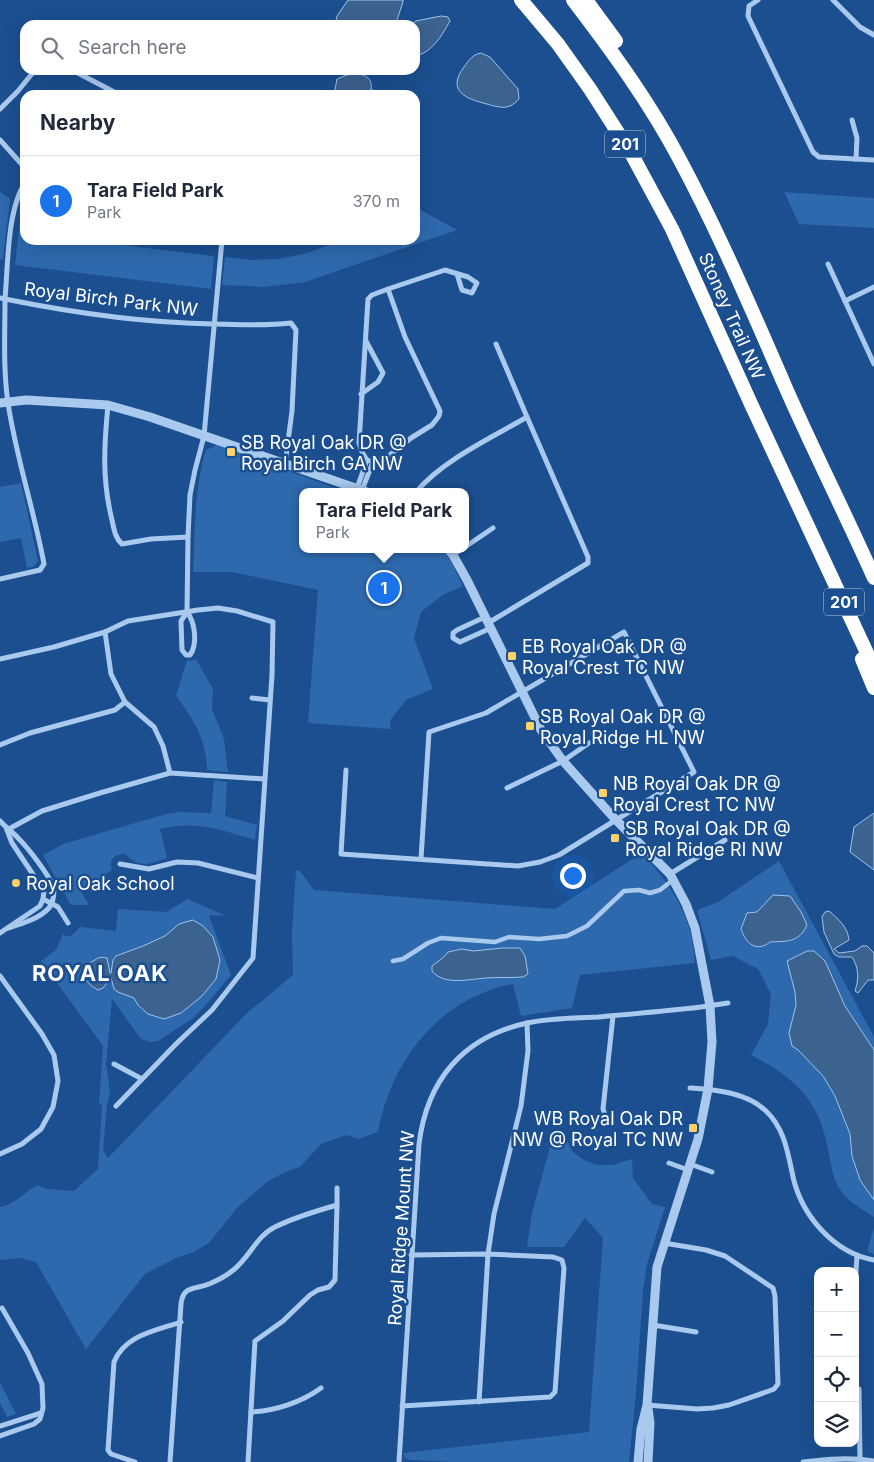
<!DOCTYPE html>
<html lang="en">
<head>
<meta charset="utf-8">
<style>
	:root { --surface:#fff; --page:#f6f6f7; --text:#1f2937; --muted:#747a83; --line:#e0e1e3; --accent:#1a73e8 }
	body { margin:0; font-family:Inter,sans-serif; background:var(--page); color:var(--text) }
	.controls { position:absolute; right:15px; bottom:15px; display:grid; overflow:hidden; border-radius:10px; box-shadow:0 5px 20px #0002 }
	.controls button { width:45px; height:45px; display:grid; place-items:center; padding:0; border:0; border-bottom:1px solid var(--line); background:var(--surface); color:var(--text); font:25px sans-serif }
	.you { position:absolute; left:572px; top:875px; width:18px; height:18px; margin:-12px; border:4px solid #fff; border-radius:50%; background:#1a73e8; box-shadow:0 0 0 8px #1a73e833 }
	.badge { display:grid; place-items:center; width:32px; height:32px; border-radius:50%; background:var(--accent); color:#fff; font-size:16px; font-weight:700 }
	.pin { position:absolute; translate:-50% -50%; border:2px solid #fff; box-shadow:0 1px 5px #0006 }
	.popup { position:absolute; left:299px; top:488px; width:170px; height:65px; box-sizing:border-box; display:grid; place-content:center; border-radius:10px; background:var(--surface); filter:drop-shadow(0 1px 4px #0005); font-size:16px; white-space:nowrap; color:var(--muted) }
	.popup b { font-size:19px; color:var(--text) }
	.popup::after { content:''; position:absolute; left:50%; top:100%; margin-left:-10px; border:10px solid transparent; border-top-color:var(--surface) }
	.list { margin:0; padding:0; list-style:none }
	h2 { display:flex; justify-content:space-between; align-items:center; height:65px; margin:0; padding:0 20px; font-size:21px }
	h2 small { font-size:16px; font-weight:400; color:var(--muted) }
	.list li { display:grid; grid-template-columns:32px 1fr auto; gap:15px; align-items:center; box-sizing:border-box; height:90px; padding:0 20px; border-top:1px solid var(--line) }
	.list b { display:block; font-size:19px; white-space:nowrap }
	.list p { margin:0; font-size:16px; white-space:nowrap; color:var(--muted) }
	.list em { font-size:16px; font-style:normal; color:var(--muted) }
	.icon { flex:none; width:28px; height:28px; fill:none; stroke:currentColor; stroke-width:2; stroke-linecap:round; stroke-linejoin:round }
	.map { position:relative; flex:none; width:874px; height:1462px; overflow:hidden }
	.search { position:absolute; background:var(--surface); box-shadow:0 5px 20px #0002; left:20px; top:20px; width:400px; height:55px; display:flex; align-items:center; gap:12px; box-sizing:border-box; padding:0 18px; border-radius:15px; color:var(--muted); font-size:19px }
	.panel { position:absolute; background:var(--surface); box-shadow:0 5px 20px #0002; left:20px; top:90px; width:400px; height:155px; border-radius:15px }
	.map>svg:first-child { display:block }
	.green { fill:#2e69ad }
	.water { fill:#3c6290; stroke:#9cc4f0 }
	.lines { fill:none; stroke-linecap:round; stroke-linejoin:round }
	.pedestrian { stroke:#a9c9ee; stroke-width:4.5 }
	.minor { stroke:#a9c9ee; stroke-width:5 }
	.tertiary { stroke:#a9c9ee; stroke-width:9 }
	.motorway { stroke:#fff; stroke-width:14 }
	.poi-dot { fill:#ffd166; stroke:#1b4f8f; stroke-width:2 }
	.labels { text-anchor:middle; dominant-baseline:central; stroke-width:5; stroke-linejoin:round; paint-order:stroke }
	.shield { fill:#1b4f8f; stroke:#bbcadd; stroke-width:1 }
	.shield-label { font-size:16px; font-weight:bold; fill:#fff }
	.street-label { font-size:18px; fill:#fff; stroke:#1b4f8f }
	.poi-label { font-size:18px; fill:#fff; stroke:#1b4f8f; text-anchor:start }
	.district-label { font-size:22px; font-weight:bold; letter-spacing:1px; fill:#fff; stroke:#1b4f8f }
</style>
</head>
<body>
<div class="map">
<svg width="874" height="1462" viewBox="0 0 874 1462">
	<rect width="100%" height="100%" fill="#1b4f8f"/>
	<g class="green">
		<path d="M0,192L10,199L3,260L0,259Z"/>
		<path d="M784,192L874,198V228L799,224Z"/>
		<path d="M25,196V240H80L214,256L211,289L15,265L21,210Z"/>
		<path d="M415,207L457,230L305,282L264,287L222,285L225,257L251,260L279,259L307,253L343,240H415Z"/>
		<path d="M217,445L346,492H303V549H442L452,563L463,586L443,595L421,612L414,638L433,689L406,700L391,719L390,729L308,723L318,590L232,572H193C195,531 194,489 206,450Z"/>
		<path d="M21,483L38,561L33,567L27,568L21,538L0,542V487Z"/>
		<path d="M196,659L213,689L212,709L224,739L228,772L207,770C207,742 193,717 176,696L187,660L192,661Z"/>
		<path d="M214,780L227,782L225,816L257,825L255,840C222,830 195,820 160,829L167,858C149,864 140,869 125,854C115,854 108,859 112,870L81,891L89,905H71L43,855L63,844L166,814L179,812L211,813Z"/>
		<path d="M642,853C672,886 693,917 695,963L580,975L572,1008L521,1016L513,984C439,998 391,1061 378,1132L358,1139L347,1135L321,1144L300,1167L285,1172L267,1182L236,1209L209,1243L194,1252L176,1258L145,1274L86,1349L36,1262L21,1258L0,1260V1207C15,1205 25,1191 38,1185L47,1189L74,1191L98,1169L102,1105L99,1104L103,1046L41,961L56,950L63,934L66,936H71L80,927L116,931L118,909L166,912L188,899L226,916L210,915V919L231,975L205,1006L192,1019L158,1041L150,1042L141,1039L112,999L106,1063L110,1093L107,1105L103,1150L108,1158L247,1013L293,975L292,934L296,870L300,871L314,890L555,909Z"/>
		<path d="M779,861L874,1037V1217C861,1208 848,1203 839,1188C831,1174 830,1156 826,1140C816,1096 790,1075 751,1055L768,1024L771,994L758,969L733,956L711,960L697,910L718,902Z"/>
		<path d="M554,1132L565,1136L572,1151L584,1160L597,1165H613L632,1159L633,1178L652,1204L665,1207L647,1264L643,1291L636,1393L629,1462H454L409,1460L405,1458L403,1453L589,1432L603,1238L585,1218L564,1247H527L532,1213Z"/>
		<path d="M874,1228V1254L867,1251Z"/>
		<path d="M818,1318V1369L814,1320Z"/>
		<path d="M0,1382L16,1414L7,1417L0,1403Z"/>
	</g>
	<g class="water">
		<path d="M348,0H403V2L397,20L394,25H335L337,16Z"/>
		<path d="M441,16L448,17L450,21C442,35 432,53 415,56V25H410L416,21Z"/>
		<path d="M481,53L490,57L518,89L519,99C517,101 513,105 510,106C503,109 494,106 487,104C466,99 446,91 464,67C470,59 472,55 481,53Z"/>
		<path d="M352,73C364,74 373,77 371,90L380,91L391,95H334L337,79Z"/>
		<path d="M874,813V870L850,852L854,827Z"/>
		<path d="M773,895L790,896L801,912L807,925C799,943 787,941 770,942C756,953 746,943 741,929L747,913L757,912Z"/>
		<path d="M829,911C838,919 848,927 849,940L834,949L839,953L855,951L862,946H867L874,953V980H868L858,993L855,991C859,979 859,968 852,957H839L834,954L824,932L822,917L825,912Z"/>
		<path d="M193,920L203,926L213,937L220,960L216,979L202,996L181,1013L164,1019L148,1014L138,1005L134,998L118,992L114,989L111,978L103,988L98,990C82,981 77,969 95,960C99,957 101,957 107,958L110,973H111L113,960L116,956L143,946L165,936L179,924Z"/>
		<path d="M502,948H520L525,956L528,974L523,977C511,978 499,977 486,978C470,979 444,986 432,971V966L444,957L448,952L462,949L473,951Z"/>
		<path d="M807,951H814L825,961L845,1006L874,1050V1200L860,1180L852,1156L850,1134L835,1096L823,1076L798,1050L792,1046L789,1033L796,1005L795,992L787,961Z"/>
	</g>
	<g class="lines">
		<path class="pedestrian" d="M393,961L403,959L428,943L441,938L495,942L509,937L539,939L567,936L587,926L624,891L639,890L650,893L660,890L669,883"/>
		<g class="minor">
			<path d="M758,0L749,6L748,16L813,152L819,157L874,160"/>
			<path d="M833,0L860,27L874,35"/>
			<path d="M72,70L120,95"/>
			<path d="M0,109L18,91L35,70"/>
			<path d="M852,120L857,138L856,159"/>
			<path d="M0,140L25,168"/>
			<path d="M25,183C7,210 8,266 5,299C74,313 144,323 214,324C240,325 265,326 291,323L296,330L292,411L285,464"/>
			<path d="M828,264L874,364"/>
			<path d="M388,289L405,337L440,411L439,416L432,425L411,438L385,459L373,462L367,460L362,452L359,443L368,299L372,295Z"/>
			<path d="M388,289L445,270L468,277L477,283L472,293L462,290L457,274"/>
			<path d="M0,298L5,299C5,333 3,369 8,403C16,457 34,510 44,564L40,570L0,579"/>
			<path d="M845,301L874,287"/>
			<path d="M496,344L527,417"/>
			<path d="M361,394L378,382L383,373L366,341"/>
			<path d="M108,405C104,446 102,480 112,520C114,529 115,538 122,544L151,539L188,537"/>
			<path d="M357,488L367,460"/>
			<path d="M362,490L373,462"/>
			<path d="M416,492C443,460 491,438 527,417L588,557V563L488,623"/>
			<path d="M465,547L493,528"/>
			<path d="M453,555L462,549"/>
			<path d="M187,612L188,537L190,495L195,470L204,436L222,240"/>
			<path d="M187,612C195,622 198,644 190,655H186L182,650L181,621Z"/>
			<path d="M485,617L457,630L453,633V638L460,642L491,628"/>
			<path d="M0,659L54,647L105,632"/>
			<path d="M252,698L270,700"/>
			<path d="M0,745L30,733L115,710L125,702"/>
			<path d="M346,770L341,854L518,866L540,862L559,855L694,772L624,632L486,713L429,732L421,859"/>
			<path d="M507,788L563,761L589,743"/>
			<path d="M0,821C6,828 13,832 19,839C29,849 48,874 53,886C55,893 53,903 49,908C39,919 21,924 8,928"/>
			<path d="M7,830L42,811L100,793L170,773"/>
			<path d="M120,864L149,869L177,862L198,863L258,878"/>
			<path d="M670,874L725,840"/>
			<path d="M43,899L58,907L68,923"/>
			<path d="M0,933L40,906L43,899L44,891L12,843L7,830"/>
			<path d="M0,976L42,1034L54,1055L58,1081L53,1107L41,1129L22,1144L0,1154"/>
			<path d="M114,1064L142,1079"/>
			<path d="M690,1088C716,1090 746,1092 766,1111C786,1130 788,1156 794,1181C804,1218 835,1253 874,1260"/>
			<path d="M116,1106L177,1043L212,1010L253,958L272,675L273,622L237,611L218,608L198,610L128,621L105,632L111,674L125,702L154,727L163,746L170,773L264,779"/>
			<path d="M607,1120L603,1109L613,1016"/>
			<path d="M669,1163L688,1170"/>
			<path d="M690,1164L712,1172"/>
			<path d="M337,1205V1188"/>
			<path d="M855,1285L857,1256"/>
			<path d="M653,1325L696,1332"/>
			<path d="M859,1389L860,1459"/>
			<path d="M479,1402L488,1254L494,1214L521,1106L528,1051L527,1023"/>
			<path d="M647,1405L697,1409L713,1408L729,1405L769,1391L774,1389L778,1384L775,1296L773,1288L725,1256L706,1250L664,1243"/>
			<path d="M402,1406L550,1397L555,1392L564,1268L562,1260L553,1257L488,1254L411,1255"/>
			<path d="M251,1412C275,1411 302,1402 321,1388"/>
			<path d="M0,1426L41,1413"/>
			<path d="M0,1436L34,1424L40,1419L43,1408L42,1384L28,1353L2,1308"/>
			<path d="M135,1462L111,1454L108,1450L114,1362C125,1335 155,1331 181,1322"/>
			<path d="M170,1462L181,1304C183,1285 195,1290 209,1284C216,1281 226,1276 232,1271C249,1259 256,1236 275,1227C295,1217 316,1211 337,1205L335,1280L329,1287L318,1290L310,1295L283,1321L255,1341L248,1462"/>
			<path d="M399,1462L419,1144C427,1080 463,1037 527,1023C550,1018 575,1018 598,1017C632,1014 667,1011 701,1007L728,1003"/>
			<path d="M803,1462C827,1459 850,1457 874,1461"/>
		</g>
		<g class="tertiary">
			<path d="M0,403L26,400L108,405L150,417L367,492"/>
			<path d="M448,549L453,555L467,580L541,730L563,761L615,819L670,874L686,904L695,928L710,1006L712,1042L708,1089L698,1139L690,1164L657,1267L647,1405L641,1429L638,1462"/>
			<path d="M648,1408L650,1423L648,1462"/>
		</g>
		<g class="motorway">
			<path d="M521,0L558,44L590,89L631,153L672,229L751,404L874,668"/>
			<path d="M573,0C612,51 650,103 680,160C719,233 752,310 785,386C813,450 845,513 874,578"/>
			<path d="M586,0L616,41"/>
			<path d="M862,659L874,688"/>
		</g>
	</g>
	<g class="poi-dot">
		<rect x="226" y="447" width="10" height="10" rx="2.5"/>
		<rect x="507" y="651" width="10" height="10" rx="2.5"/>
		<rect x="525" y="721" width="10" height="10" rx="2.5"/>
		<rect x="598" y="788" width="10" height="10" rx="2.5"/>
		<rect x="610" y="833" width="10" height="10" rx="2.5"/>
		<circle cx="16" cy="883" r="5"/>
		<rect x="688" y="1123" width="10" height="10" rx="2.5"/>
	</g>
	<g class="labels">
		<g class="shield">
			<rect x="605" y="130.5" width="40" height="27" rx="4"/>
			<rect x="824" y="588.5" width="40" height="27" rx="4"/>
		</g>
		<g class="shield-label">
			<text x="625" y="144">201</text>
			<text x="844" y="602">201</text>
		</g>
		<g class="street-label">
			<text transform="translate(111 299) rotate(7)">Royal Birch Park NW</text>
			<text transform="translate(732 316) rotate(66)">Stoney Trail NW</text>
			<text transform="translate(401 1228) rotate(-86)">Royal Ridge Mount NW</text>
		</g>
		<g class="poi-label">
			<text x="241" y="442">SB Royal Oak DR @<tspan x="241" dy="21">Royal Birch GA NW</tspan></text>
			<text x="522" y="646">EB Royal Oak DR @<tspan x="522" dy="21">Royal Crest TC NW</tspan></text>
			<text x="540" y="716">SB Royal Oak DR @<tspan x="540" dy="21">Royal Ridge HL NW</tspan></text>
			<text x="613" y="783">NB Royal Oak DR @<tspan x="613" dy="21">Royal Crest TC NW</tspan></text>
			<text x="625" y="828">SB Royal Oak DR @<tspan x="625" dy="21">Royal Ridge RI NW</tspan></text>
			<text x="26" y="883">Royal Oak School</text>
			<text x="683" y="1118" text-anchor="end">WB Royal Oak DR<tspan x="683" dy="21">NW @ Royal TC NW</tspan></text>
		</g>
		<g class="district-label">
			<text x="100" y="973">ROYAL OAK</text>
		</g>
	</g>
</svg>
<div class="controls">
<button>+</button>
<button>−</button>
<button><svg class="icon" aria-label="locate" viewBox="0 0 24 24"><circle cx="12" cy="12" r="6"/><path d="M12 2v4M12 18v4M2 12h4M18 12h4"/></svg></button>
<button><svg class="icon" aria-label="layers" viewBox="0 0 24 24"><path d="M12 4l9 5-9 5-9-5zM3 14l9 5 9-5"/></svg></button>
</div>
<div class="you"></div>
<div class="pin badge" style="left:384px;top:588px">1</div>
<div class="popup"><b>Tara Field Park</b>Park</div>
<div class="search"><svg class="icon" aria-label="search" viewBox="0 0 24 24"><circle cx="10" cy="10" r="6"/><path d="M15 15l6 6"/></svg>Search here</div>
<section class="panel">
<h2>Nearby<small></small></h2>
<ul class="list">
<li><span class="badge">1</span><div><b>Tara Field Park</b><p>Park</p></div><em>370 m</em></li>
</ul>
</section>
</div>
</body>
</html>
